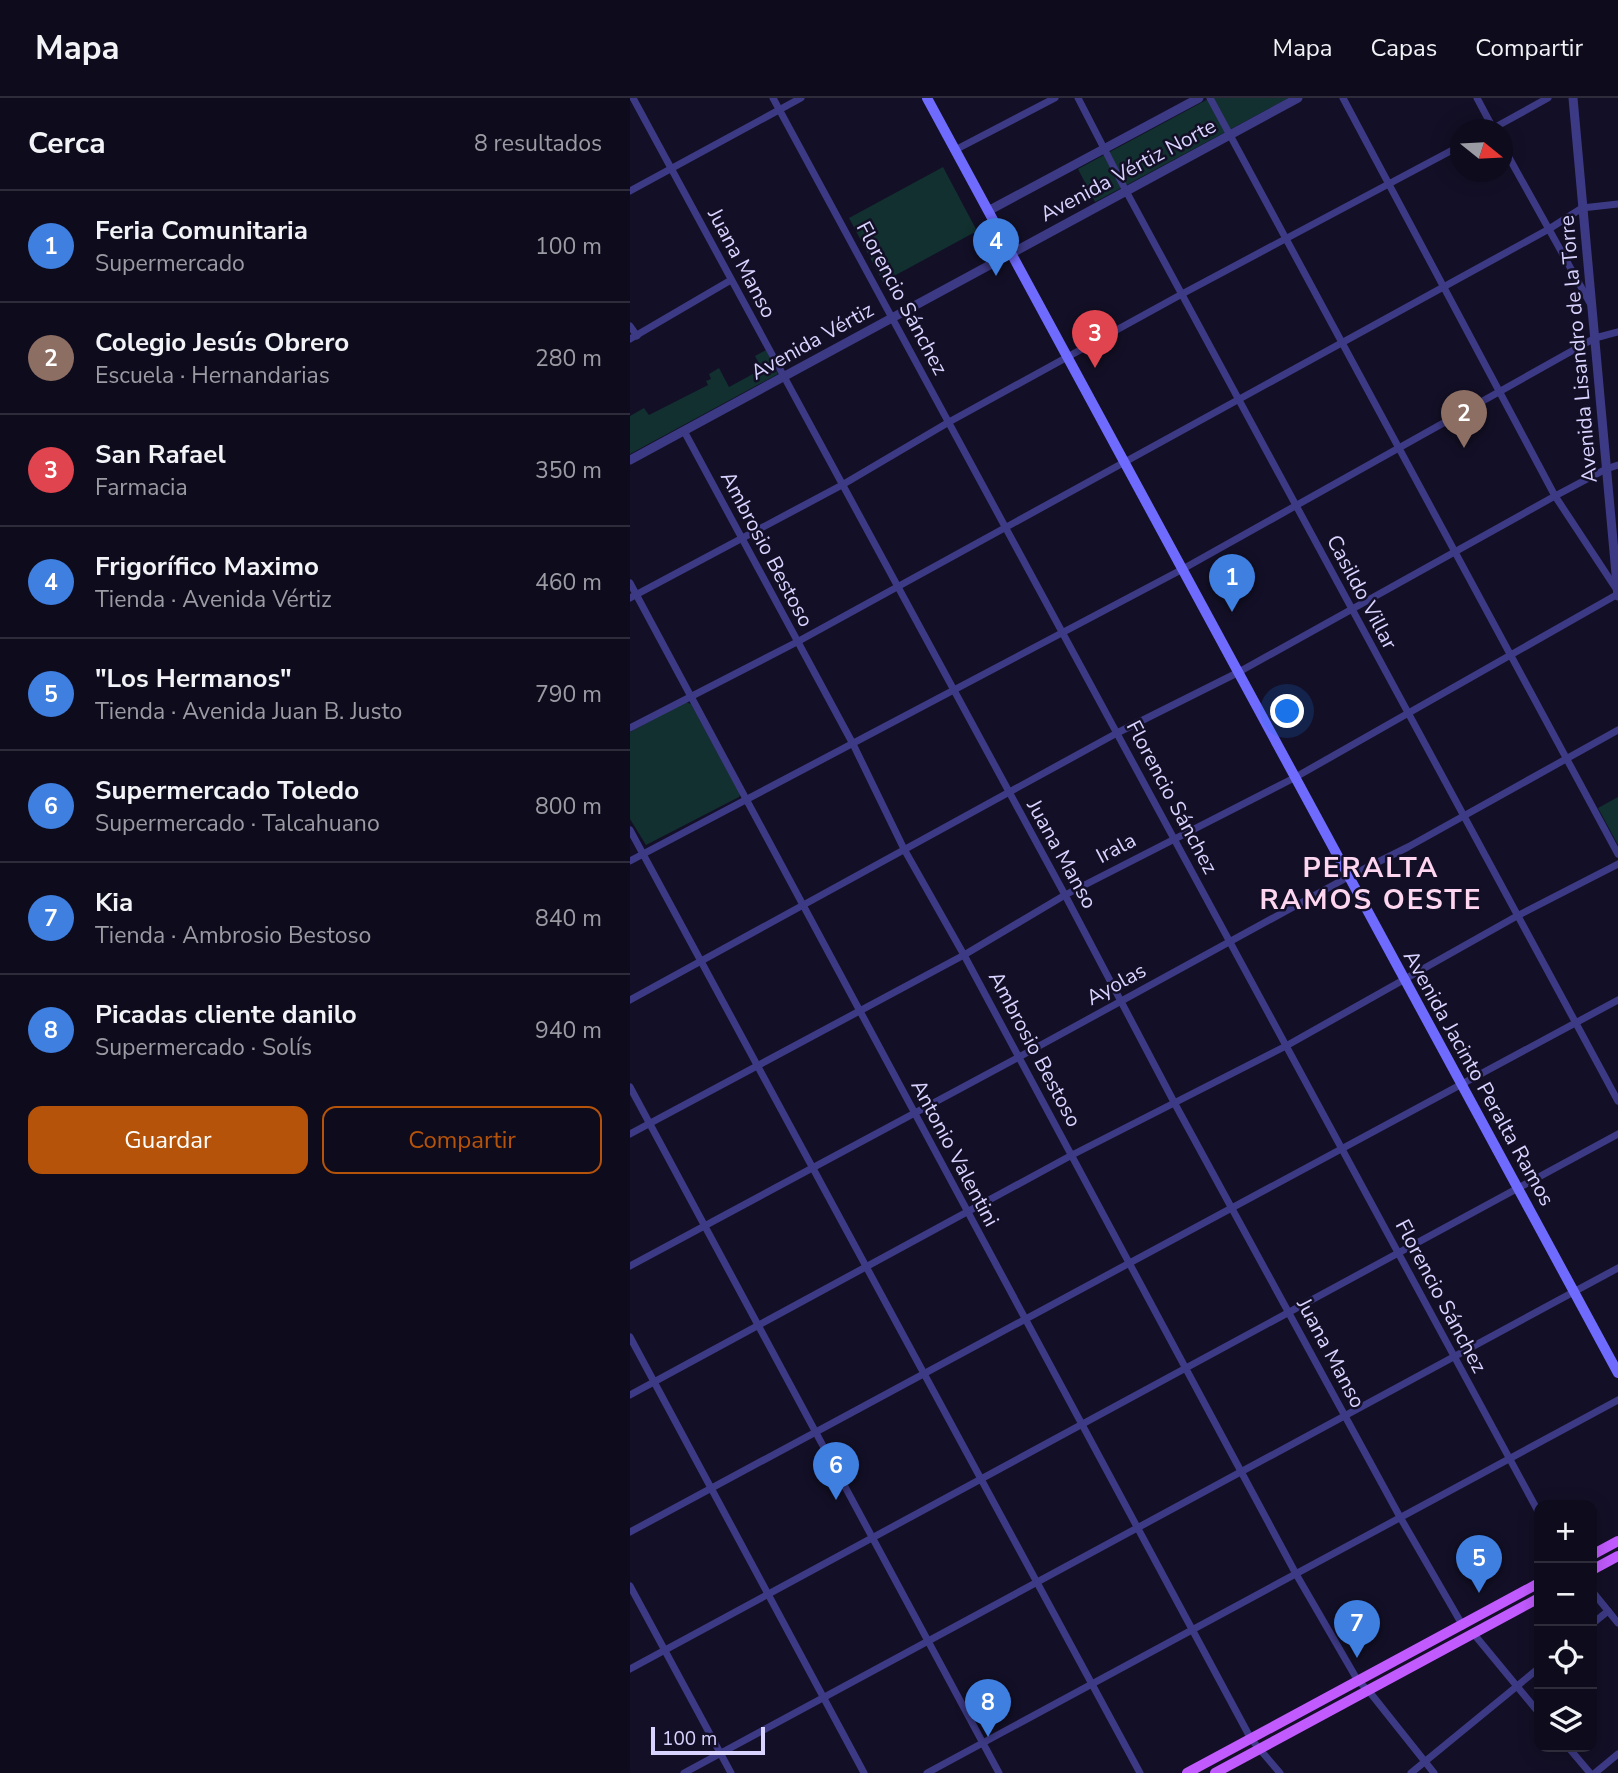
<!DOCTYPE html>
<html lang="es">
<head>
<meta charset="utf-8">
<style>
	:root { --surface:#0e0b1c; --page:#171425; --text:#f1f3f6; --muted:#9b9ba3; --line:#2e2b3b; --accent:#b45309 }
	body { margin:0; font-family:"Nunito Sans",sans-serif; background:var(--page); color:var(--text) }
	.controls { position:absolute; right:21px; bottom:21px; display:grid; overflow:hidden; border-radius:14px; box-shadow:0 4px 18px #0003 }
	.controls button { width:63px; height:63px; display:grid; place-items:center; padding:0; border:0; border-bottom:2px solid var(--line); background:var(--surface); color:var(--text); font:35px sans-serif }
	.compass { position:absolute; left:820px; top:21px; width:63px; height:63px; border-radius:50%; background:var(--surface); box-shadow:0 4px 18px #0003; rotate:108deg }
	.scale { position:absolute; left:21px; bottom:18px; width:114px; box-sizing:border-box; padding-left:7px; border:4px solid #d9d4ff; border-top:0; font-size:19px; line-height:24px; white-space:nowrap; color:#d9d4ff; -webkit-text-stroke:5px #130f26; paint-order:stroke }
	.you { position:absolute; left:658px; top:614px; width:24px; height:24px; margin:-18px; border:5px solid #fff; border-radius:50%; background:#1a73e8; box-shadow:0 0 0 10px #1a73e833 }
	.badge { display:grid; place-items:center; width:46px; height:46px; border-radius:50%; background:var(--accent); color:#fff; font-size:23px; font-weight:700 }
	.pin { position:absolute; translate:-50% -58px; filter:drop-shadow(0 2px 4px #0008) }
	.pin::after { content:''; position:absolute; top:37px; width:24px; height:21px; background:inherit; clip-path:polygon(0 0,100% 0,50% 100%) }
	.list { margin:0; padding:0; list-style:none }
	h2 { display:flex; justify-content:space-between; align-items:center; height:91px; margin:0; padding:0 28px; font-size:30px }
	h2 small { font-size:23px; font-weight:400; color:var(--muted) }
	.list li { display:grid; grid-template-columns:46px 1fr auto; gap:21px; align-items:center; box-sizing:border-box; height:112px; padding:0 28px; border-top:2px solid var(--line) }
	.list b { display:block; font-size:26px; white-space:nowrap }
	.list p { margin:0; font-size:23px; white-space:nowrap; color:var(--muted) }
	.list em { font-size:23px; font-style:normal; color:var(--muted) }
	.actions { display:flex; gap:14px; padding:21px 28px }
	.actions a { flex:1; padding:16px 0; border:2px solid var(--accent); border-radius:14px; text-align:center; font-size:24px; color:var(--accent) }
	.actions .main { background:var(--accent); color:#fff }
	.icon { flex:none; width:38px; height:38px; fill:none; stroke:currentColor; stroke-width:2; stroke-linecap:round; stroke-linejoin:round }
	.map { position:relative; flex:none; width:988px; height:1675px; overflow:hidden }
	header { display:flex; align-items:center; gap:42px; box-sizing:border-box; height:98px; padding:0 35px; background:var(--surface); border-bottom:2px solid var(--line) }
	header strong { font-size:33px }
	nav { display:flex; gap:38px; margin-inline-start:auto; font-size:24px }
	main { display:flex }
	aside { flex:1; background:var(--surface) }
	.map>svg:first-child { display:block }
	.green { fill:#12302f }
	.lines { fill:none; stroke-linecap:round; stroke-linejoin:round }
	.minor { stroke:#3d3a85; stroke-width:7 }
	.tertiary { stroke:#3d3a85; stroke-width:9 }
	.secondary { stroke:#6f6bff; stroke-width:10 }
	.primary { stroke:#c25bff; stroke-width:10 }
	.labels { text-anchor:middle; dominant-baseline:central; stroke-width:5; stroke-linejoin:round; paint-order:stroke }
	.street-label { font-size:21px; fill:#d9d4ff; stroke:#130f26 }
	.district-label { font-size:28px; font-weight:bold; letter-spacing:2px; fill:#ffd6f0; stroke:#130f26 }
</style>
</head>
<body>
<header>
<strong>Mapa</strong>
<nav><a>Mapa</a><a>Capas</a><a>Compartir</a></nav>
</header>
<main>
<aside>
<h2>Cerca<small>8 resultados</small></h2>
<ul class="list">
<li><span class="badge" style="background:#3f7fe0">1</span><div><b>Feria Comunitaria</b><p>Supermercado</p></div><em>100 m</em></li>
<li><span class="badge" style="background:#8d6e63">2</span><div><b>Colegio Jesús Obrero</b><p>Escuela · Hernandarias</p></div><em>280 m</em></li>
<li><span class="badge" style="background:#e0444e">3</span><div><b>San Rafael</b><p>Farmacia</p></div><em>350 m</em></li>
<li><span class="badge" style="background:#3f7fe0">4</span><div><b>Frigorífico Maximo</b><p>Tienda · Avenida Vértiz</p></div><em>460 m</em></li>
<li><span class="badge" style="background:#3f7fe0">5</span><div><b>&quot;Los Hermanos&quot;</b><p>Tienda · Avenida Juan B. Justo</p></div><em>790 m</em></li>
<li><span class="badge" style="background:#3f7fe0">6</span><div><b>Supermercado Toledo</b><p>Supermercado · Talcahuano</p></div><em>800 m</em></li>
<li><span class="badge" style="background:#3f7fe0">7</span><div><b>Kia</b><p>Tienda · Ambrosio Bestoso</p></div><em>840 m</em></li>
<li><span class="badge" style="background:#3f7fe0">8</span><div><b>Picadas cliente danilo</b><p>Supermercado · Solís</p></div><em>940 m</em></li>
</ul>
<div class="actions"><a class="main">Guardar</a><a>Compartir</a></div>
</aside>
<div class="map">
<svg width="988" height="1675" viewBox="0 0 988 1675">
	<rect width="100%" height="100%" fill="#130f26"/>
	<g class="green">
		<path d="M580,0H659L465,104L448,71Z"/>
		<path d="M313,69L347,133L253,184L219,120Z"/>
		<path d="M136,252L148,276L0,356V318L14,310L19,317L78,287L76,283L81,281L79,276L89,270L99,289L132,271L125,258Z"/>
		<path d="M56,604L61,606L110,696L109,699L16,747L0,721V634Z"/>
		<path d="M988,699V747L968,710Z"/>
	</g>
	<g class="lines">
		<g class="minor">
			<path d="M3,0L435,797L545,1006L770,1419L833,1528"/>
			<path d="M143,0L909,1415"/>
			<path d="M448,0L496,93L988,1003"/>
			<path d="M580,0L988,756"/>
			<path d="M713,0L925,398L987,492"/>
			<path d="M847,0L864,32"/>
			<path d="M860,32L918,0"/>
			<path d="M872,47L960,205"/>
			<path d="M325,52L425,0"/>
			<path d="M0,93L171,0"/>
			<path d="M0,228L7,238"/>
			<path d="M0,241L101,182"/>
			<path d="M54,333L223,646L274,751L334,857L666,1476L728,1583L738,1592L804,1675"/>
			<path d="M0,485L621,1641L650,1675"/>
			<path d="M0,500L212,387L319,324L552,196L830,48"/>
			<path d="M0,630L167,544L919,131L952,110L988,106"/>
			<path d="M0,732L510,1675"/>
			<path d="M0,763L551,472L965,240L988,234"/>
			<path d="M0,902L487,635L607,575L925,398L976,371L988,367"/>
			<path d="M0,989L369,1675"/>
			<path d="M0,1036L334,857L435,797L664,680L988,496"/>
			<path d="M0,1168L389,959L718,779L778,749L988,632"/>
			<path d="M0,1239L234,1675"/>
			<path d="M0,1297L442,1057L656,948L887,818L988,766"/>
			<path d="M0,1434L988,902"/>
			<path d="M0,1488L101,1675"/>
			<path d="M962,1493L988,1525"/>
			<path d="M962,1526L978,1513"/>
			<path d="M843,1535L909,1615"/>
			<path d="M0,1571L988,1036"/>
			<path d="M938,1649L960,1675"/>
			<path d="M54,1675L988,1170"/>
			<path d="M297,1675L988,1302"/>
			<path d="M781,1675L909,1570"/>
			<path d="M965,1675L988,1656"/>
		</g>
		<g class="tertiary">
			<path d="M943,0L988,498"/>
			<path d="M358,113L569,0"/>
			<path d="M0,362L668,0"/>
		</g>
		<path class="secondary" d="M297,0L988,1275"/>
		<g class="primary">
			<path d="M962,1457L988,1443"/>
			<path d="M962,1472L988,1458"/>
			<path d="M557,1675L909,1485"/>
			<path d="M585,1675L909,1500"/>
		</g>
	</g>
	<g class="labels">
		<g class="street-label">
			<text transform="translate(498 72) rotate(-28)">Avenida Vértiz Norte</text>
			<text transform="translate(112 165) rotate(62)">Juana Manso</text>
			<text transform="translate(272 200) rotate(62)">Florencio Sánchez</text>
			<text transform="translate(182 243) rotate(-29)">Avenida Vértiz</text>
			<text transform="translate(948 251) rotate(-95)">Avenida Lisandro de la Torre</text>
			<text transform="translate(137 451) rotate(62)">Ambrosio Bestoso</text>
			<text transform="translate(732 494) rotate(62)">Casildo Villar</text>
			<text transform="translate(542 699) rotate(62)">Florencio Sánchez</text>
			<text transform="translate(486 750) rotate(-28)">Irala</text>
			<text transform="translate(432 756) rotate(61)">Juana Manso</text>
			<text transform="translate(486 886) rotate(-29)">Ayolas</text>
			<text transform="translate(405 951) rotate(62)">Ambrosio Bestoso</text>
			<text transform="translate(849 980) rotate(61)">Avenida Jacinto Peralta Ramos</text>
			<text transform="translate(325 1055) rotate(62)">Antonio Valentini</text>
			<text transform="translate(811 1198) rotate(62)">Florencio Sánchez</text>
			<text transform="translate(701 1255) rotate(62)">Juana Manso</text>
		</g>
		<g class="district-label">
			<text x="741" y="770">PERALTA<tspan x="741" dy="32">RAMOS OESTE</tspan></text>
		</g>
	</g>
</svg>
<div class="controls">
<button>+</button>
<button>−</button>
<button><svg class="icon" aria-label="locate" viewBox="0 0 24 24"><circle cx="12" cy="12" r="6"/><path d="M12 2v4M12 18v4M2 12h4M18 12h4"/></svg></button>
<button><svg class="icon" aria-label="layers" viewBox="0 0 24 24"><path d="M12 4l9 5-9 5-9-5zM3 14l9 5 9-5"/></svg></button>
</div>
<svg class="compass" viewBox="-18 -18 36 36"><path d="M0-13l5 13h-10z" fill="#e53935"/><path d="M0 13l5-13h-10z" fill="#9b9ba3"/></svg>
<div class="scale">100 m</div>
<div class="you"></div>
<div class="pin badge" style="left:602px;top:514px;background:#3f7fe0">1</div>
<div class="pin badge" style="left:834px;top:350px;background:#8d6e63">2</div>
<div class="pin badge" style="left:465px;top:270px;background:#e0444e">3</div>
<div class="pin badge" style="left:366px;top:178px;background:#3f7fe0">4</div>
<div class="pin badge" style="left:849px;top:1495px;background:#3f7fe0">5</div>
<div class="pin badge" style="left:206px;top:1402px;background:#3f7fe0">6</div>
<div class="pin badge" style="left:727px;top:1560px;background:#3f7fe0">7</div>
<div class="pin badge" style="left:358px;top:1639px;background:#3f7fe0">8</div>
</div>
</main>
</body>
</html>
